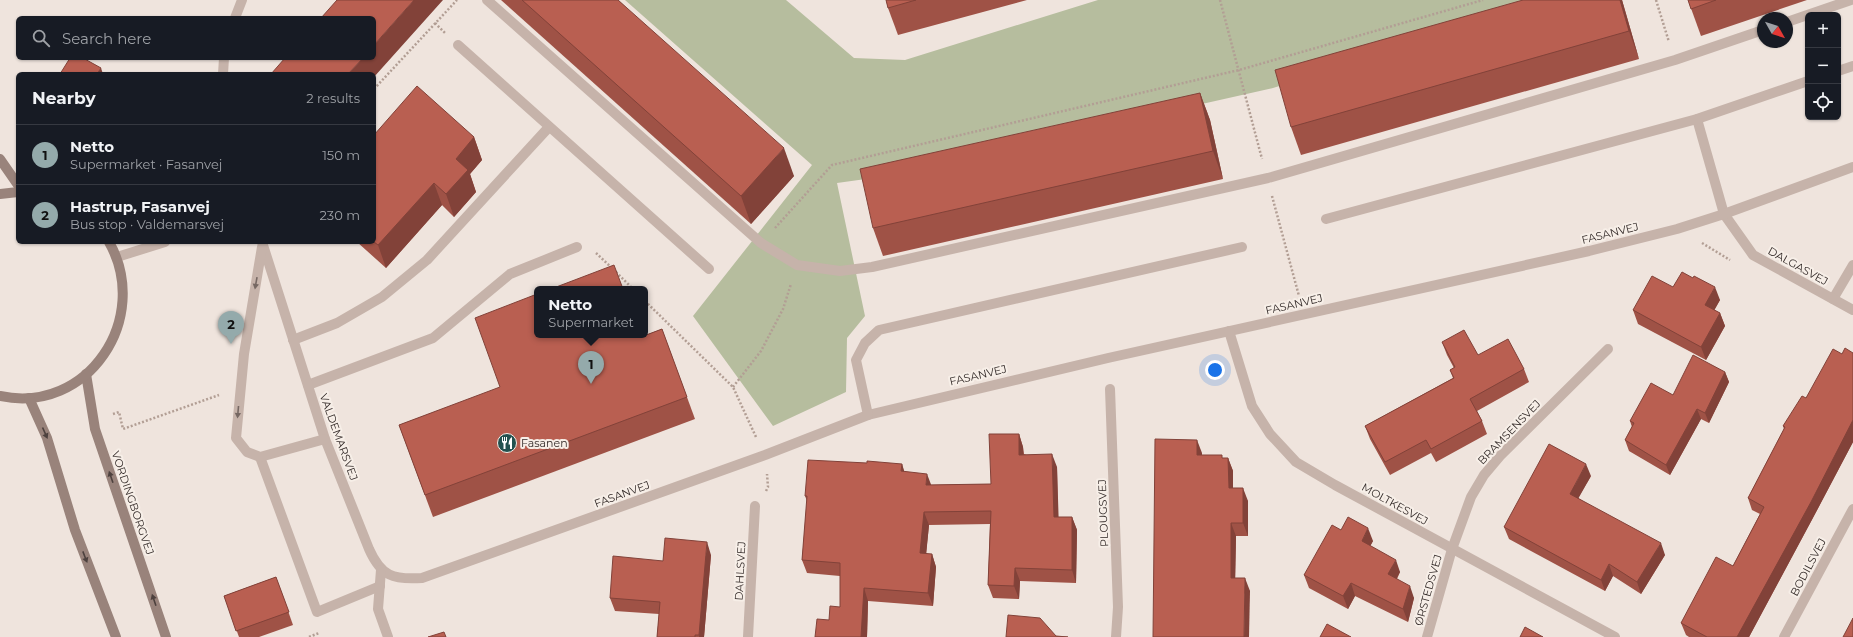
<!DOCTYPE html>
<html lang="en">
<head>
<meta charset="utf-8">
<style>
	:root { --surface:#171b24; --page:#242831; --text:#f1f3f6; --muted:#9ea1a6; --line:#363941; --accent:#94aaab }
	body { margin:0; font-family:Montserrat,sans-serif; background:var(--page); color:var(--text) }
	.controls { position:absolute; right:12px; top:12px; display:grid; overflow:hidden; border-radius:6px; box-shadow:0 1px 3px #0004 }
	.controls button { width:36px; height:36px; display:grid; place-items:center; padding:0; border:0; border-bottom:1px solid var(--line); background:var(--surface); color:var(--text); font:20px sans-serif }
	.compass { position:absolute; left:1757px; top:12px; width:36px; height:36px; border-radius:50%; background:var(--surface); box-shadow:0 1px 3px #0004; rotate:129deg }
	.you { position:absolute; left:1215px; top:370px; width:14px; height:14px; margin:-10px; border:3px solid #fff; border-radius:50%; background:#1a73e8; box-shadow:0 0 0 6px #1a73e833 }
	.badge { display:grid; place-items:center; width:26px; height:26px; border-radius:50%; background:var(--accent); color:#111; font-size:13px; font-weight:700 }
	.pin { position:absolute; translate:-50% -33px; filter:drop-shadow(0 1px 2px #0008) }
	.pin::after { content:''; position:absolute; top:21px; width:14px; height:12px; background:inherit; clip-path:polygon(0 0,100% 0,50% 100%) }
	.popup { position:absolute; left:534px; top:286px; width:114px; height:52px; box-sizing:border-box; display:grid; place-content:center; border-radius:6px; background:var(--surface); filter:drop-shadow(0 1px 3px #0005); font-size:13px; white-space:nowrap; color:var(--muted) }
	.popup b { font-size:15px; color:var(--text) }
	.popup::after { content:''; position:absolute; left:50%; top:100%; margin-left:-8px; border:8px solid transparent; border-top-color:var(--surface) }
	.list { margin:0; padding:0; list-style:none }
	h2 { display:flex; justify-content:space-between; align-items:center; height:52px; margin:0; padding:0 16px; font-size:17px }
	h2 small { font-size:13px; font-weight:400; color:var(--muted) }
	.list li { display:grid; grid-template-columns:26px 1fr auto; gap:12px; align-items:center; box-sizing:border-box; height:60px; padding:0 16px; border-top:1px solid var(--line) }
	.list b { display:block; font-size:15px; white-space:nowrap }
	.list p { margin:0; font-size:13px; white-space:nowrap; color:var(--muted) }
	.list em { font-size:13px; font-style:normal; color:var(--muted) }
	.icon { flex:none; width:22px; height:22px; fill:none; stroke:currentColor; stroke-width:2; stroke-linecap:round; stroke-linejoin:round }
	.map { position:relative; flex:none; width:1853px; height:637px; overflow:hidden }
	.search { position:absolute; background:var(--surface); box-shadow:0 1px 3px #0004; left:16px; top:16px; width:360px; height:44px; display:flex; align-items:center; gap:10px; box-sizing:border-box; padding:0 14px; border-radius:6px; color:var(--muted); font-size:15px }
	.panel { position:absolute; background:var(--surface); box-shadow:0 1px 3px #0004; left:16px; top:72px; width:360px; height:172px; border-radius:6px }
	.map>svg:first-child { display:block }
	.green { fill:#b6bd9e }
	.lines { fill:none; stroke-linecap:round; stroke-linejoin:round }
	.path { stroke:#b29e94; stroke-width:2.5; stroke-dasharray:2 2; stroke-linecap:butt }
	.service { stroke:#c6b3aa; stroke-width:10 }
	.minor { stroke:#c6b3aa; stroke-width:10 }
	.tertiary { stroke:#c6b3aa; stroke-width:10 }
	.secondary { stroke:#99837b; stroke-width:10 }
	.wall { fill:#9f5246 }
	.shaded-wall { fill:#824239 }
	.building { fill:#b95f51; stroke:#824239 }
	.oneway { fill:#766863 }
	.oneway2 { fill:#4d413e }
	.labels { text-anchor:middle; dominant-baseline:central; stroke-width:4; stroke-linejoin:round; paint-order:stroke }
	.street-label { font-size:11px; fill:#342b29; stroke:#f7efe8 }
	.poi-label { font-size:11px; fill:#342b29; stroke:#f7efe8; text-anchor:start }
</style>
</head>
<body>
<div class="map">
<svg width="1853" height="637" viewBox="0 0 1853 637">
	<rect width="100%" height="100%" fill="#efe4dd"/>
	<path class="green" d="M625,0H786L854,58L905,60L1098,0H1556L1273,88L873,178L837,183L865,316L847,338L846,392L773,426L693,316L812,165Z"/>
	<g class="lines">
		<g class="path">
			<path d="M1220,0L1262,159"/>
			<path d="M1656,0L1669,42"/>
			<path d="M435,23L445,33"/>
			<path d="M374,89L457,0"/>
			<path d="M1272,196L1299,296"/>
			<path d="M775,228L832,165L1239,70L1483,0"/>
			<path d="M1702,243L1730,260"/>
			<path d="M596,253L613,269"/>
			<path d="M616,272L633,289"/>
			<path d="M645,301L733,387L756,437"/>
			<path d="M733,387L761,351L783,309L791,284"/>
			<path d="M113,414L119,412L123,429L219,395"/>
			<path d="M766,491L768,487L767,474"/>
			<path d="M309,637L319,633"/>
		</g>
		<g class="service">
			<path d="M487,0L761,243L797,265L840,271L872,267L1268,178L1675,60L1763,30"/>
			<path d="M1787,22L1851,0"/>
			<path d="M458,45L709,269"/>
			<path d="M1833,299L1853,265"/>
			<path d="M293,340L337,323L382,297L427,260L549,127"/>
			<path d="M308,385L433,338L510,274L577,247"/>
			<path d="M260,457L317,612L380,586"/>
		</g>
		<g class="minor">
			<path d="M1838,71L1853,66"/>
			<path d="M1697,119L1724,214L1753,255L1853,310"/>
			<path d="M1326,219L1697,119L1808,81"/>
			<path d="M262,242L325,439L369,549C381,576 393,580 422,578L765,455L868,415L1108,358L1589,251L1677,229L1724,214L1853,167"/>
			<path d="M262,247L244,354L236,438L247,452L260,457L325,439"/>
			<path d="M1229,331L1252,406L1270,434L1296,462L1335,485L1615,637"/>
			<path d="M1110,389L1118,607L1116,637"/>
			<path d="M868,415L856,360L865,343L879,330L1242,247"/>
			<path d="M381,570L378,609L388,637"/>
			<path d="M748,637L755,506"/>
			<path d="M1427,637L1452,549L1471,497L1484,475L1500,456L1608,349"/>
			<path d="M1784,637L1853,509"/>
		</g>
		<g class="tertiary">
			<path d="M235,18L242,0"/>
			<path d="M223,74L224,58"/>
			<path d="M117,257L165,242"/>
		</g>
		<g class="secondary">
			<path d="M0,159L18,185"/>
			<path d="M0,194L18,192"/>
			<path d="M86,374L95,429L166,637"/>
			<path d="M0,396C88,415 152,318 109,242"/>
			<path d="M29,398L47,438L75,530L116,637"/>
		</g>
	</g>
	<g class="wall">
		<path d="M501,0H618L794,176L751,224Z"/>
		<path d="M886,0H1027L898,35L888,8Z"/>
		<path d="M1523,0H1622L1639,59L1301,155L1291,127Z"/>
		<path d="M1688,0H1807L1701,36Z"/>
		<path d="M1200,93L1210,120L1223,179L883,256L873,228Z"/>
		<path d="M474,137L482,160L470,174L476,192L454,217L442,205L386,268L357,242H374Z"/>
		<path d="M1693,278L1720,300L1714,310L1720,313L1725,326L1706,360L1638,324L1633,310L1673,287Z"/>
		<path d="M662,329L695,419L433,517L399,425Z"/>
		<path d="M1442,342L1478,355L1524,369L1529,382L1477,411L1482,421L1487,434L1436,462L1431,453L1390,475L1370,439L1365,426L1453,378L1450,370L1454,368L1447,355Z"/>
		<path d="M1853,353V442L1815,514L1749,637H1689L1686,635L1681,623L1733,566L1760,514L1752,510L1748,498L1784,429L1783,426L1842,354Z"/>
		<path d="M1725,372L1729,382L1709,423L1701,419L1670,475L1629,451L1625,440L1632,427L1630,421L1673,395Z"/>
		<path d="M1019,434L1023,447L1024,454L1057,467L1058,517H1072L1077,530L1076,583L1020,581L1019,599L993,598L988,585L990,524L929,525L926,554H932L936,567L933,606L868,601L867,637H815L840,607V576L807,573L802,560L807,501L805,496L902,464L904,472L931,485L991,484Z"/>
		<path d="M1202,453V455L1223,458H1228L1233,471V488L1248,501V536H1236L1235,578L1250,591L1153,637Z"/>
		<path d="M1591,476L1578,498L1665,555L1641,594L1613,576L1605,591L1509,539L1504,527Z"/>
		<path d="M1341,530L1373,541L1370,546L1400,572L1397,579L1414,598L1408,622L1355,596L1348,609L1309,588L1304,575Z"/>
		<path d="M711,555L704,637H657L659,614L615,611L610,598L663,561Z"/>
		<path d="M276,577L293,625L259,637H239L224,596Z"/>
	</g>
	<g class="shaded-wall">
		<path d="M414,0H443L374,77V74H348L363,58H374V45Z"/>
		<path d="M1620,0H1622L1639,59L1629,31Z"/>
		<path d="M101,68L103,74H97Z"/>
		<path d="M1200,93L1210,120L1223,179L1213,151Z"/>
		<path d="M474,137L482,160L470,174L476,192L454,217L446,194L456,159Z"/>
		<path d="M784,148L794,176L751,224L741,196Z"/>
		<path d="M434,183L442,205L386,268L378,245Z"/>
		<path d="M1715,287L1720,300L1710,318L1705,305Z"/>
		<path d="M1720,313L1725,326L1706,360L1701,347Z"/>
		<path d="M1725,372L1729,382L1709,423L1705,413Z"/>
		<path d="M1697,409L1701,419L1670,475L1666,465Z"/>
		<path d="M1853,420V442L1815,514L1749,637H1737Z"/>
		<path d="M1019,434L1023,447L1024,468L1019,455Z"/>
		<path d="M1197,440L1202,453V468L1197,455Z"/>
		<path d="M1052,454L1057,467L1059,530L1054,517Z"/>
		<path d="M1228,458L1233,471V501L1229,488Z"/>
		<path d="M902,464L906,477L901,471Z"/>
		<path d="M1586,464L1591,476L1574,506L1570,494Z"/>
		<path d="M927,474L932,487L926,485Z"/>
		<path d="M1243,488L1248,501V536L1243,523Z"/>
		<path d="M924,512L929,525L925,566L920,553Z"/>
		<path d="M1072,517L1077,530L1076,583L1072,570Z"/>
		<path d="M1231,523L1236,536L1235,591L1231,578Z"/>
		<path d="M1368,528L1373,541L1366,554L1362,541Z"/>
		<path d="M707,542L711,555L704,637H699V635Z"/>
		<path d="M1661,543L1665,555L1641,594L1637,582Z"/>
		<path d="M932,554L936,567L933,606L928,593Z"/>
		<path d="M1396,560L1400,572L1392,587L1388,574Z"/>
		<path d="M1609,564L1613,576L1605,591L1601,580Z"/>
		<path d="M1015,568L1020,581L1019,599L1014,586Z"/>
		<path d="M1245,578L1250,591L1249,637H1244Z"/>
		<path d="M1351,583L1355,596L1348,609L1343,596Z"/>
		<path d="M1410,586L1414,598L1408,622L1403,609Z"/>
		<path d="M864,588L868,601L867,637H861Z"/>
	</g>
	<g class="building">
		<path d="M337,0H414L374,45V18H321Z"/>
		<path d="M522,0H618L784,148L741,196Z"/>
		<path d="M886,0H916L888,8Z"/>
		<path d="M1523,0H1620L1629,31L1291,127L1275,70Z"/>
		<path d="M1688,0H1716L1691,9Z"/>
		<path d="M70,58H83L101,68L97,74H60Z"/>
		<path d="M285,58H363L348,74H271Z"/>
		<path d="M417,86L474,137L456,159L468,170L446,194L434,183L378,245L374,242V135Z"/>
		<path d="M1200,93L1213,151L873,228L860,169Z"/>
		<path d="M614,265L623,289H551Z"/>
		<path d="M1682,272L1693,278L1694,276L1715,287L1705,305L1720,313L1701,347L1633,310L1652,276L1673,287Z"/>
		<path d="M537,294V335H640L641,337L662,329L687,397L425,495L399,425L500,387L475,318Z"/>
		<path d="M1464,330L1478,355L1508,339L1524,369L1470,399L1482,421L1431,449L1426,440L1385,462L1365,426L1454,378L1450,370L1455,367L1442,342Z"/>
		<path d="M1845,348L1853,353V420L1811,502L1737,637H1707L1681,623L1716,557L1733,566L1764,507L1748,498L1785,427L1783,426L1802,396L1806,398L1833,349L1842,354Z"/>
		<path d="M1693,355L1725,372L1705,413L1697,409L1666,465L1625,440L1634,423L1630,421L1651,383L1673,395Z"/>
		<path d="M989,434H1019V455L1052,454L1054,517H1072V570L1015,568L1014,586L988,585L991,511L924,512L920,553L932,554L928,593L864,588L861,637H815L817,619L829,620L830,606L840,607V563L802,560L807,496H805L808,460L867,463V461L902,464L901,471L927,474L926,485L991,484Z"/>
		<path d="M1155,439L1197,440V455H1222V458H1228L1229,488H1243V523H1231V578H1245L1244,637H1153Z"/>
		<path d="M1549,444L1586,464L1570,494L1661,543L1637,582L1609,564L1601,580L1504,527Z"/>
		<path d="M1348,517L1368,528L1362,541L1396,560L1388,574L1410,586L1403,609L1351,583L1343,596L1304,575L1332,525L1341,530Z"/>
		<path d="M665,538L707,542L699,635H695V637H657L660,602L610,598L613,556L663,561Z"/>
		<path d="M276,577L289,612L236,631L224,596Z"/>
		<path d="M1008,615L1040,618L1056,636L1068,637H1006Z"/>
		<path d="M1853,618V637H1843Z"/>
		<path d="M1327,624L1351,637H1320Z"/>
		<path d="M1525,627L1543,637H1520Z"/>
		<path d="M444,632L446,637H428Z"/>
	</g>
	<defs><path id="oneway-solid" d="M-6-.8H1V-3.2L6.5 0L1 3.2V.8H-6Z"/></defs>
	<g class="oneway">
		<use href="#oneway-solid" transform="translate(256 283) rotate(100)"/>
		<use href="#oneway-solid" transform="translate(238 412) rotate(95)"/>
	</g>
	<g class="oneway2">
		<use href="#oneway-solid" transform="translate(45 433) rotate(66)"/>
		<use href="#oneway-solid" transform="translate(111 477) rotate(-109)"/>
		<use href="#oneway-solid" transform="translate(85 557) rotate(69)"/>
		<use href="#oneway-solid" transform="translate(154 600) rotate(-109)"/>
	</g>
	<defs>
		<symbol id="restaurant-disc" viewBox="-11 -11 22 22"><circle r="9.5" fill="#23514f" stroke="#f7efe8"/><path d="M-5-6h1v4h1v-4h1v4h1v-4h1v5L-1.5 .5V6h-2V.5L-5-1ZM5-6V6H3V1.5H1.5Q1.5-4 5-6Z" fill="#fff"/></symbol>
	</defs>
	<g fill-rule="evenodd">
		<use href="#restaurant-disc" x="496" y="432" width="22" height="22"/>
	</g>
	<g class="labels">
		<g class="street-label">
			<text transform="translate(1610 233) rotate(-14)">FASANVEJ</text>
			<text transform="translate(1798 266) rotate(29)">DALGASVEJ</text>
			<text transform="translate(1294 304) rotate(-13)">FASANVEJ</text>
			<text transform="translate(978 375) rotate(-13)">FASANVEJ</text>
			<text transform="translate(1509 432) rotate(-46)">BRAMSENSVEJ</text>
			<text transform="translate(339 437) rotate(70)">VALDEMARSVEJ</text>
			<text transform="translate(622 494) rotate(-20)">FASANVEJ</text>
			<text transform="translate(133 503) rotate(71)">VORDINGBORGVEJ</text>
			<text transform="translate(1395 504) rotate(29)">MOLTKESVEJ</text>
			<text transform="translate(1103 513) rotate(-92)">PLOUGSVEJ</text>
			<text transform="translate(1808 567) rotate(-62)">BODILSVEJ</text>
			<text transform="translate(740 571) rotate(-87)">DAHLSVEJ</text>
			<text transform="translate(1428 590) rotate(-74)">ØRSTEDSVEJ</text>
		</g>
		<g class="poi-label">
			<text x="521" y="443">Fasanen</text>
		</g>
	</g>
</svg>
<div class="controls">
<button>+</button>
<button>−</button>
<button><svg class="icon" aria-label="locate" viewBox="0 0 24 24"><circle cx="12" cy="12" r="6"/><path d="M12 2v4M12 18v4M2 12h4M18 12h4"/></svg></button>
</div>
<svg class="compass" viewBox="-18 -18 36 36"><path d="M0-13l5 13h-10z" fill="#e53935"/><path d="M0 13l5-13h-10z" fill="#9ea1a6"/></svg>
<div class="you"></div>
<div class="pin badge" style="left:591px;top:384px">1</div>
<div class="popup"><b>Netto</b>Supermarket</div>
<div class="pin badge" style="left:231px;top:344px">2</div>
<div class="search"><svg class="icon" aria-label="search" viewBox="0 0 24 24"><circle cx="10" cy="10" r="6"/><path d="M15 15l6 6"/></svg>Search here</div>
<section class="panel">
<h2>Nearby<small>2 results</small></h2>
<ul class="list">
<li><span class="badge">1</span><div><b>Netto</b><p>Supermarket · Fasanvej</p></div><em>150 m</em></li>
<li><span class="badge">2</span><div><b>Hastrup, Fasanvej</b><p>Bus stop · Valdemarsvej</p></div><em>230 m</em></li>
</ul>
</section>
</div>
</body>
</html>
